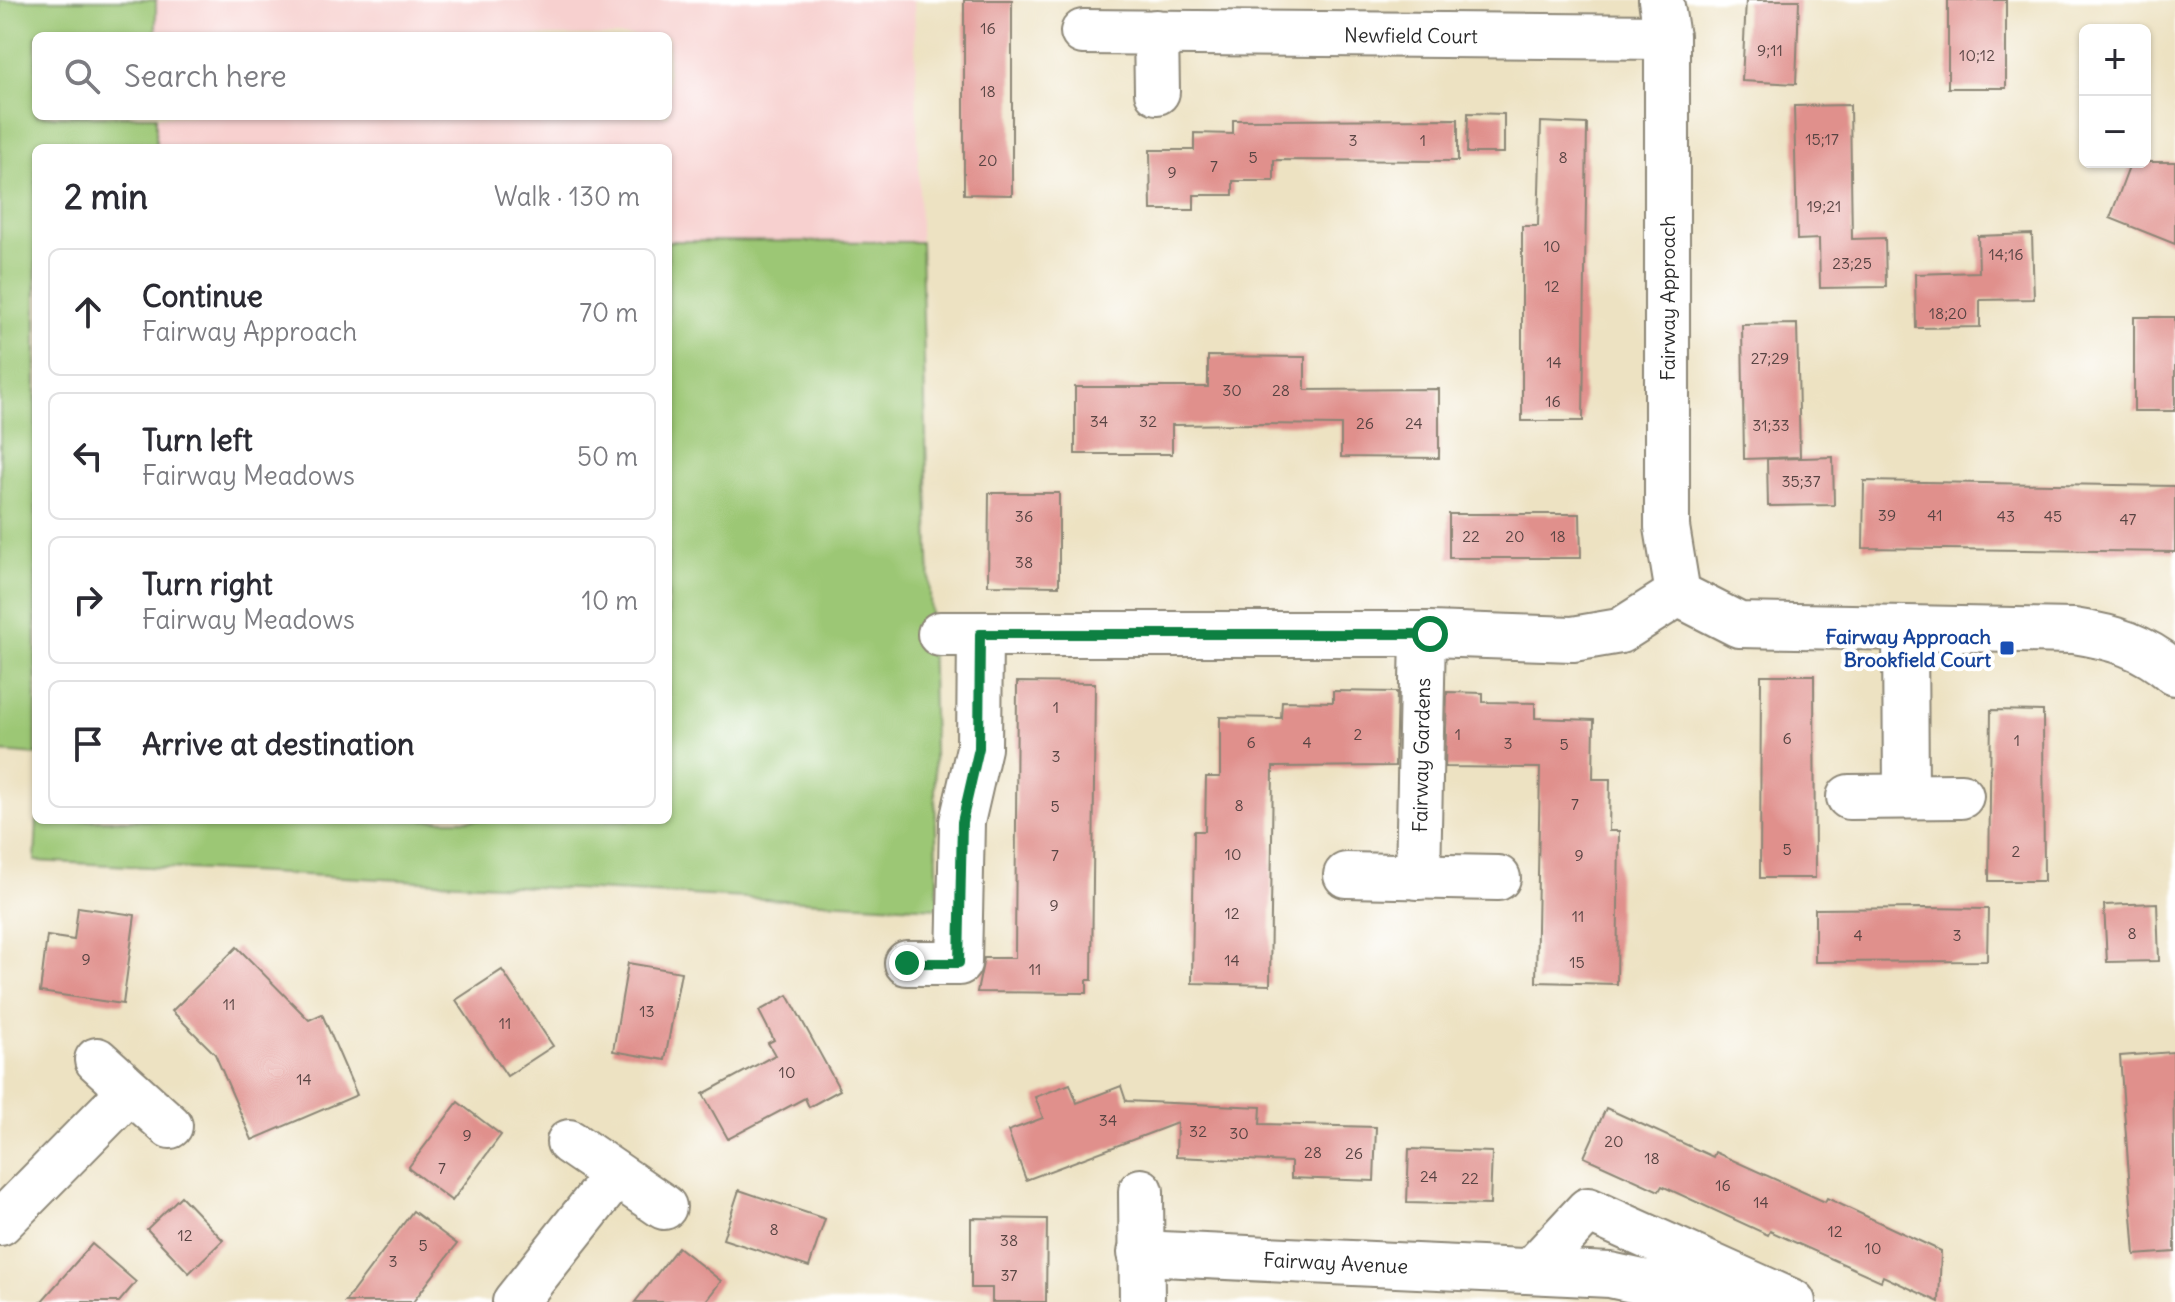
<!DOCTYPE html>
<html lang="en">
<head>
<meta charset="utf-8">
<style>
	:root { --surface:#fff; --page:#f7f7f7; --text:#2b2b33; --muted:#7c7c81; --line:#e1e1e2 }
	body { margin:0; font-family:Delius,sans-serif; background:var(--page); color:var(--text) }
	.controls { position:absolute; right:24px; top:24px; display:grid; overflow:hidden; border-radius:12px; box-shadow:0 2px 6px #0004 }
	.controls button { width:72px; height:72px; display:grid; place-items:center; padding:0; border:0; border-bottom:2px solid var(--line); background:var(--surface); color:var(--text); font:40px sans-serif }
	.stop { position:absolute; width:24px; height:24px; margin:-18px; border:6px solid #0b8043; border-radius:50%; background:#fff }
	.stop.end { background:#0b8043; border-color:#fff; box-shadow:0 2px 8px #0008 }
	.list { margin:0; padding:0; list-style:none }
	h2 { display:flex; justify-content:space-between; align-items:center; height:104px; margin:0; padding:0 32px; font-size:34px }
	h2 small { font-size:26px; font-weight:400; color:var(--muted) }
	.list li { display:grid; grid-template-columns:52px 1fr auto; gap:24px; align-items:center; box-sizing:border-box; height:128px; margin:0 16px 16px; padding:0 16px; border:2px solid var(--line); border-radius:12px }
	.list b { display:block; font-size:30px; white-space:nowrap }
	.list p { margin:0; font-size:26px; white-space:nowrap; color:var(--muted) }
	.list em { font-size:26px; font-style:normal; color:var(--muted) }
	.icon { flex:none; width:44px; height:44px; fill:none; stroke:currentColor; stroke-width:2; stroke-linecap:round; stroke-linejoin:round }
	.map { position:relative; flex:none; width:2175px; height:1302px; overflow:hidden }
	.search { position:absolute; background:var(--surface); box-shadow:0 2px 6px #0004; left:32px; top:32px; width:640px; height:88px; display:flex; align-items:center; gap:20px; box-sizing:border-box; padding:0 28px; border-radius:12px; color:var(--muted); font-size:30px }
	.panel { position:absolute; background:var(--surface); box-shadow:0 2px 6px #0004; left:32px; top:144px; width:640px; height:680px; border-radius:12px }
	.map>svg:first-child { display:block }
	.built { fill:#f7d0cf; fill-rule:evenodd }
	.green { fill:#9cc774; stroke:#647950; stroke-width:2 }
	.building { fill:#e0908c }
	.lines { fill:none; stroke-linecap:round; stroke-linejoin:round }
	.minor-casing { stroke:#8c8676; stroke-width:48 }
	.minor { stroke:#fff; stroke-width:44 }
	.route { stroke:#0b8043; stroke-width:10 }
	.transit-dot { fill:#1a4fb4; stroke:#fff; stroke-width:3 }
	.labels { text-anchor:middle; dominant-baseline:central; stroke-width:8; stroke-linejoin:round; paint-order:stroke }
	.number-label { font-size:16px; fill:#584443 }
	.street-label { font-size:20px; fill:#2b2b2b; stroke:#fff }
	.transit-label { font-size:20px; font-weight:bold; fill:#164399; stroke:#fff; text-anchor:end }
</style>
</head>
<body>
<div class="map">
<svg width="2175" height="1302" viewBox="0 0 2175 1302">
	<rect width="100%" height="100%" fill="#fff"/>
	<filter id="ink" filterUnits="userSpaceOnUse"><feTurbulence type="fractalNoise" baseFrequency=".0125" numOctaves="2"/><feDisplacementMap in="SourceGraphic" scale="16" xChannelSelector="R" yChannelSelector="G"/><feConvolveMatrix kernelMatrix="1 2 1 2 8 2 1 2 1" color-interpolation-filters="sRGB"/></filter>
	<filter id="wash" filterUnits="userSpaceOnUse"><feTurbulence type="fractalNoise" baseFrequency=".006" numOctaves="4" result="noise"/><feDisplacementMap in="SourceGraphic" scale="32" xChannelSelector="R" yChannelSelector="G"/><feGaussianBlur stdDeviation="1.8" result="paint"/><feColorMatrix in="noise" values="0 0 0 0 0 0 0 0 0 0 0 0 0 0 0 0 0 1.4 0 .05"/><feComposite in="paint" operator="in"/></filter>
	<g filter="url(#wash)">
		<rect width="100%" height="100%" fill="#ede2c2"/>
		<path class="built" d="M0,0H914L938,908L35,861L37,820H668V148H36V755L0,752ZM36,36H668V116H36Z"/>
		<g class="green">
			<path d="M0,0H156V36H36V116H156V148H36V755L0,752Z"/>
			<path d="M668,241L921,242L938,908L35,861L37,820H668Z"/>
		</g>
		<g id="blocks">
			<g class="building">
				<path d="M964,0H1012V195L964,194Z"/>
				<path d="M1746,0H1799L1796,84L1742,81Z"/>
				<rect x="1948" y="0" width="58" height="88"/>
				<path d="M1850,105L1852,239L1885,238L1886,287L1820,288L1819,239L1797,240L1794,106Z"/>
				<path d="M1468,113L1504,114V153H1467Z"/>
				<path d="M1458,119V161L1274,160V181H1233V195H1194V210H1151L1150,150H1194V133L1233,134V120Z"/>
				<path d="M1541,122L1587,124L1583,421H1522V226H1538Z"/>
				<path d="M2131,162H2175V244L2110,218Z"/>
				<path d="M2032,234L2034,299L1980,300V327L1916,328L1915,274L1979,272L1978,236Z"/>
				<rect x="2134" y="317" width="41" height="94"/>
				<path d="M1797,324L1800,457L1744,459L1742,325Z"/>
				<path d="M1208,356L1305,357V390L1439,389V458L1341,457V425L1256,424L1172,425V454H1075V387H1208Z"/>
				<path d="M1833,457L1834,505L1768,506L1767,459Z"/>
				<path d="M1864,481L2175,486V552L1863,548Z"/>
				<path d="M989,493H1059V586L988,585Z"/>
				<path d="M1449,514H1580L1581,558H1449Z"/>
				<path d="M1761,675H1814L1815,878H1760Z"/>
				<path d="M1017,682L1095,683L1092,980H1087V993L977,992L984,958H1015Z"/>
				<path d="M1333,691L1397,692L1395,766L1273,767L1270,985L1192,983L1194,831H1205L1206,777H1220V717L1281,718L1282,701L1333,702Z"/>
				<path d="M1447,692L1483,693V702L1535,703V718L1594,720L1593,779H1610L1609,831H1619L1617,984L1536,982L1540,768L1445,767Z"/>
				<path d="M1991,710L2043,711L2044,881H1989Z"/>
				<path d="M2157,903L2159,961L2107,962L2104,905Z"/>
				<path d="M78,907L135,915L123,1004L40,992L47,936L74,940Z"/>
				<path d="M1926,908L1988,909L1987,961L1815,962V909Z"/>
				<path d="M237,947L309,1020L322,1014L357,1095L252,1140L215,1054L172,1011Z"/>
				<path d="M628,963L681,972L665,1060L613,1051Z"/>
				<path d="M502,970L553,1046L507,1076L456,1000Z"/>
				<path d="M788,995L840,1090L809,1107L805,1098L728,1139L703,1094L775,1055L768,1043L774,1040L759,1011Z"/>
				<path d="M2173,1052L2175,1252L2135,1255L2120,1056Z"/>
				<path d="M1070,1084L1077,1103L1121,1086L1126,1101L1261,1107L1260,1124L1376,1127L1374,1181L1291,1178V1162L1176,1157L1177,1123L1026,1180L1008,1131L1043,1118L1035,1097Z"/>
				<path d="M458,1102L501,1135L452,1201L408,1168Z"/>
				<path d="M1606,1108L1713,1157L1715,1152L1825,1202L1827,1198L1941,1251L1939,1302L1883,1276L1881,1281L1770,1231L1768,1235L1662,1186L1659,1191L1584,1157Z"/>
				<path d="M1409,1149L1492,1152L1490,1205L1407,1203Z"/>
				<path d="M739,1190L825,1219L809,1267L723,1239Z"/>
				<path d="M181,1196L223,1240L189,1273L147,1229Z"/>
				<path d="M413,1211L457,1244L413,1302H345Z"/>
				<path d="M971,1218L1047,1219L1046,1302H992V1288H971Z"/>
				<path d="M92,1244L136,1282L119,1302H41Z"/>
				<path d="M678,1247L721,1281L705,1302H635Z"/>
			</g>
		</g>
	</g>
	<g filter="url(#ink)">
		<use href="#blocks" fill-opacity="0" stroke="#8c8676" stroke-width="2"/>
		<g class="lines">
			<defs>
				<g id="minor">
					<path d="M1661,0L1667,37V527L1678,594L1739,625L2074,631C2113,637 2144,646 2175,673"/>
					<path id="s1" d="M1083,32L1667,37"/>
					<path d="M1156,32L1157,92"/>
					<path d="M1905,630L1906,796"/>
					<path d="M940,634H1430L1573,639L1620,631L1678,594"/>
					<path d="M1849,797L1961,796"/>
					<path d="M1346,875L1498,878"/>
					<path id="s2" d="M1418,877L1423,634"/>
					<path d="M907,963H959L962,822L979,748L980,634"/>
					<path d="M97,1060L170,1126"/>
					<path d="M569,1142L664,1207"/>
					<path d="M1141,1191L1142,1302"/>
					<path d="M0,1223L130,1091"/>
					<path id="s3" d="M1140,1253L1610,1275L1734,1302"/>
					<path d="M1531,1271L1588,1210L1793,1302"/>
					<path d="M515,1302L615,1176"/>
				</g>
			</defs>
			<use href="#minor" class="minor-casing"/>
			<use href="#minor" class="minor"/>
		</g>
	</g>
	<g class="lines" filter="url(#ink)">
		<path class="route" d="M907,963H959L962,822L979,748L980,634H1430"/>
	</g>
	<rect class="transit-dot" x="1999" y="640" width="16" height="16" rx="4"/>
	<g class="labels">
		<g class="number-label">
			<text x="988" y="28">16</text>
			<text x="1770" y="50">9;11</text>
			<text x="1977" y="55">10;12</text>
			<text x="988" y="91">18</text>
			<text x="1822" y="139">15;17</text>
			<text x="1353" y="140">3</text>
			<text x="1423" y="140">1</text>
			<text x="1253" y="157">5</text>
			<text x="1563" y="157">8</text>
			<text x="988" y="160">20</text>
			<text x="1214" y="166">7</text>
			<text x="1172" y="172">9</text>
			<text x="1824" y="206">19;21</text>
			<text x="1552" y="246">10</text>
			<text x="2006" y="254">14;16</text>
			<text x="1852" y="263">23;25</text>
			<text x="1552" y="286">12</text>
			<text x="1948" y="313">18;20</text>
			<text x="1770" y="358">27;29</text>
			<text x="1554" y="362">14</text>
			<text x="1232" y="390">30</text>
			<text x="1281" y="390">28</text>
			<text x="1553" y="401">16</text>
			<text x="1099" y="421">34</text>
			<text x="1148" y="421">32</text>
			<text x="1365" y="423">26</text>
			<text x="1414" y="423">24</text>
			<text x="1771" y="425">31;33</text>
			<text x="1801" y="481">35;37</text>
			<text x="1887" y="515">39</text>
			<text x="1935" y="515">41</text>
			<text x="1024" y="516">36</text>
			<text x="2006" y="516">43</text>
			<text x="2053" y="516">45</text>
			<text x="2128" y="519">47</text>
			<text x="1471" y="536">22</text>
			<text x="1515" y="536">20</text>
			<text x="1558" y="536">18</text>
			<text x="1024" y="562">38</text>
			<text x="1056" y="707">1</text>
			<text x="1358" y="734">2</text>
			<text x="1458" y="734">1</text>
			<text x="1787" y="738">6</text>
			<text x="2017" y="740">1</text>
			<text x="1251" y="742">6</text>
			<text x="1307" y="742">4</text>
			<text x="1508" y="743">3</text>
			<text x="1564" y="744">5</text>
			<text x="1056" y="756">3</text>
			<text x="1575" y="804">7</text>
			<text x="1239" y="805">8</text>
			<text x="1055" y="806">5</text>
			<text x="1787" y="849">5</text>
			<text x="2016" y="851">2</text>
			<text x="1233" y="854">10</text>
			<text x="1055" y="855">7</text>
			<text x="1579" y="855">9</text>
			<text x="1054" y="905">9</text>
			<text x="1232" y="913">12</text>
			<text x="1578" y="916">11</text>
			<text x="2132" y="933">8</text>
			<text x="1858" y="935">4</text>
			<text x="1957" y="935">3</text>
			<text x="86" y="959">9</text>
			<text x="1232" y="960">14</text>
			<text x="1577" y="962">15</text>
			<text x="1035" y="969">11</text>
			<text x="229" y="1004">11</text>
			<text x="647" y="1011">13</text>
			<text x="505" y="1023">11</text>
			<text x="787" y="1072">10</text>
			<text x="304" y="1079">14</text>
			<text x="1108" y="1120">34</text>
			<text x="1198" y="1131">32</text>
			<text x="1239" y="1133">30</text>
			<text x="467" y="1135">9</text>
			<text x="1614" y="1141">20</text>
			<text x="1313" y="1152">28</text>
			<text x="1354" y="1153">26</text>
			<text x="1652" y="1158">18</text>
			<text x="442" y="1168">7</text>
			<text x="1429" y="1176">24</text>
			<text x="1470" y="1178">22</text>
			<text x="1723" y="1185">16</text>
			<text x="1761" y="1202">14</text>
			<text x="774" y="1229">8</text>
			<text x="1835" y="1231">12</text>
			<text x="185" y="1235">12</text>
			<text x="1009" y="1240">38</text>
			<text x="423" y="1245">5</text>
			<text x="1873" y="1248">10</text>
			<text x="393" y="1261">3</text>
			<text x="1009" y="1275">37</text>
		</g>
		<g class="street-label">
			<text stroke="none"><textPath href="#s1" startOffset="328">Newfield Court</textPath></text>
			<text transform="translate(1667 298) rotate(-90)">Fairway Approach</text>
			<text stroke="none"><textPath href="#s2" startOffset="122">Fairway Gardens</textPath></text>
			<text stroke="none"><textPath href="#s3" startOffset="196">Fairway Avenue</textPath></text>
		</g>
		<g class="transit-label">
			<text x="1991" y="636">Fairway Approach<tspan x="1991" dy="23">Brookfield Court</tspan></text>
		</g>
	</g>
</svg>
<div class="controls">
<button>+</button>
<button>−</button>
</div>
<div class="stop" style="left:1430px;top:634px"></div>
<div class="stop end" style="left:907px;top:963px"></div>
<div class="search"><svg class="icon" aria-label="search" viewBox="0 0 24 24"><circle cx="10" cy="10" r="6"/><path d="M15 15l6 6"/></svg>Search here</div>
<section class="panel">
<h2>2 min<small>Walk · 130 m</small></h2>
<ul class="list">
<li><svg class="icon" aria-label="ahead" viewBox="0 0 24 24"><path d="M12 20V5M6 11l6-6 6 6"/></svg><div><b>Continue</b><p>Fairway Approach</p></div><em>70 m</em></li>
<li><svg class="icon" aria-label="left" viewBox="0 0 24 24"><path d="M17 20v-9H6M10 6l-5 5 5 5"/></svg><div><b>Turn left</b><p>Fairway Meadows</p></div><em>50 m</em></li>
<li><svg class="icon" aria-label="right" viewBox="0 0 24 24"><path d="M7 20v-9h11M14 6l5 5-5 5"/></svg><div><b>Turn right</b><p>Fairway Meadows</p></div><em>10 m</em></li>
<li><svg class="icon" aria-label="arrive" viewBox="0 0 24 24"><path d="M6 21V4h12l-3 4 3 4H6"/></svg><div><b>Arrive at destination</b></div></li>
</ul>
</section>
</div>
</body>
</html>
